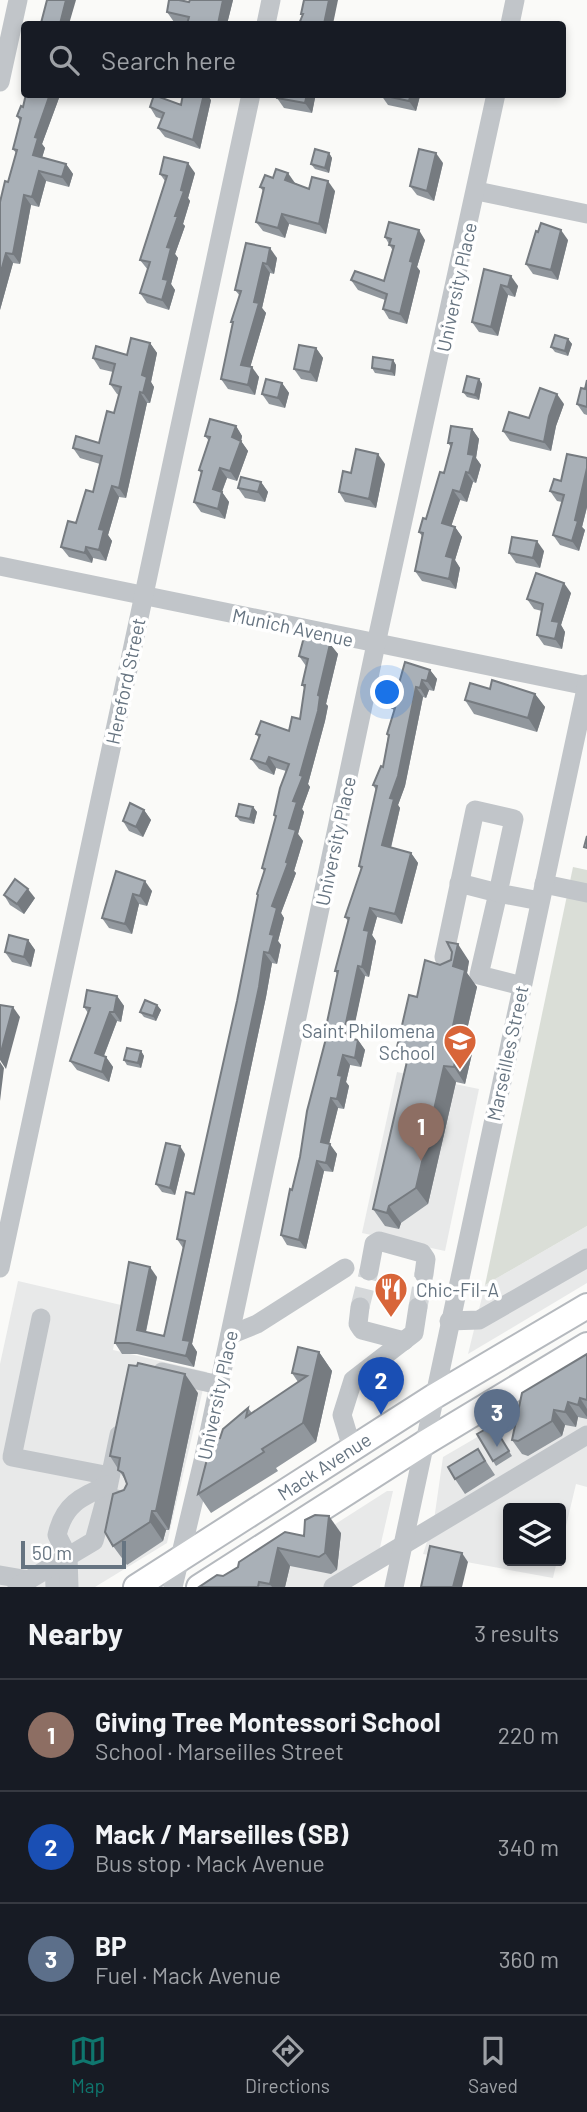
<!DOCTYPE html>
<html lang="en">
<head>
<meta charset="utf-8">
<style>
	:root { --surface:#171b24; --page:#20242c; --text:#f1f3f6; --muted:#9ea1a6; --line:#363941; --accent:#0f766e }
	body { margin:0; font-family:Barlow,sans-serif; background:var(--page); color:var(--text) }
	.controls { position:absolute; right:21px; bottom:21px; display:grid; overflow:hidden; border-radius:7px; box-shadow:0 4px 10px #0003 }
	.controls button { width:63px; height:63px; display:grid; place-items:center; padding:0; border:0; border-bottom:2px solid var(--line); background:var(--surface); color:var(--text); font:35px sans-serif }
	.scale { position:absolute; left:21px; bottom:18px; width:105px; box-sizing:border-box; padding-left:7px; border:4px solid #667481; border-top:0; font-size:19px; line-height:24px; white-space:nowrap; color:#667481; -webkit-text-stroke:5px #fff; paint-order:stroke }
	.you { position:absolute; left:388px; top:693px; width:24px; height:24px; margin:-18px; border:5px solid #fff; border-radius:50%; background:#1a73e8; box-shadow:0 0 0 10px #1a73e833 }
	.badge { display:grid; place-items:center; width:46px; height:46px; border-radius:50%; background:var(--accent); color:#fff; font-size:23px; font-weight:700 }
	.pin { position:absolute; translate:-50% -58px; filter:drop-shadow(0 2px 4px #0008) }
	.pin::after { content:''; position:absolute; top:37px; width:24px; height:21px; background:inherit; clip-path:polygon(0 0,100% 0,50% 100%) }
	.list { margin:0; padding:0; list-style:none }
	h2 { display:flex; justify-content:space-between; align-items:center; height:91px; margin:0; padding:0 28px; font-size:30px }
	h2 small { font-size:23px; font-weight:400; color:var(--muted) }
	.list li { display:grid; grid-template-columns:46px 1fr auto; gap:21px; align-items:center; box-sizing:border-box; height:112px; padding:0 28px; border-top:2px solid var(--line) }
	.list b { display:block; font-size:26px; white-space:nowrap }
	.list p { margin:0; font-size:23px; white-space:nowrap; color:var(--muted) }
	.list em { font-size:23px; font-style:normal; color:var(--muted) }
	.icon { flex:none; width:38px; height:38px; fill:none; stroke:currentColor; stroke-width:2; stroke-linecap:round; stroke-linejoin:round }
	.map { position:relative; flex:none; width:587px; height:1587px; overflow:hidden }
	.search { position:absolute; background:var(--surface); box-shadow:0 4px 10px #0003; left:21px; right:21px; top:21px; height:77px; display:flex; align-items:center; gap:18px; box-sizing:border-box; padding:0 24px; border-radius:7px; color:var(--muted); font-size:26px }
	.sheet { height:427px; background:var(--surface) }
	nav { display:flex; justify-content:space-around; align-items:center; box-sizing:border-box; height:98px; border-top:2px solid var(--line); background:var(--surface); font-size:19px; color:var(--muted) }
	nav a { display:grid; justify-items:center; gap:4px }
	nav .on { color:var(--accent) }
	.map>svg:first-child { display:block }
	.built { fill:#e8e9e9 }
	.green { fill:#daded7 }
	.lines { fill:none; stroke-linecap:round; stroke-linejoin:round }
	.minor-tunnel { stroke:#d5d8da; stroke-width:19; stroke-dasharray:19 10; stroke-linecap:butt }
	.major-casing { stroke:#b5b9be; stroke-width:28 }
	.minor { stroke:#c1c5c9; stroke-width:19 }
	.major { stroke:#fff; stroke-width:24 }
	.wall { fill:#91979d }
	.shaded-wall { fill:#767b80 }
	.building { fill:#a9b0b7; stroke:#767b80; stroke-width:2 }
	.labels { text-anchor:middle; dominant-baseline:central; stroke-width:7; stroke-linejoin:round; paint-order:stroke }
	.street-label { font-size:19px; fill:#667481; stroke:#fff }
	.poi-label { font-size:19px; fill:#667481; stroke:#fff; text-anchor:end }
</style>
</head>
<body>
<div class="map">
<svg width="587" height="1587" viewBox="0 0 587 1587">
	<rect width="100%" height="100%" fill="#fafaf8"/>
	<g class="built">
		<path d="M397,1072L479,1089L445,1251L362,1233Z"/>
		<path d="M587,1226V1283L468,1354L485,1285Z"/>
		<path d="M18,1281L121,1305L113,1350L207,1372L167,1543L95,1587H0V1364Z"/>
		<path d="M587,1373V1487L576,1484L561,1547V1508H508V1561H557L553,1578L423,1554L434,1520L443,1457Z"/>
		<path d="M387,1491H393L375,1569L344,1587H237Z"/>
	</g>
	<path class="green" d="M573,867L587,870V1226L485,1285Z"/>
	<g class="lines">
		<g class="minor-tunnel">
			<path d="M360,1307L369,1271"/>
			<path d="M418,1307L424,1274"/>
		</g>
		<defs>
			<g id="major">
				<path d="M136,1587L433,1397L587,1306"/>
				<path d="M199,1587L423,1444L587,1345"/>
			</g>
		</defs>
		<use href="#major" class="major-casing"/>
		<g class="minor">
			<path d="M266,24L271,0"/>
			<path d="M510,24L515,0"/>
			<path d="M0,82L18,0"/>
			<path d="M477,191L587,214"/>
			<path d="M0,566L587,686"/>
			<path d="M459,883L498,893L479,975L522,986"/>
			<path d="M544,884L587,893"/>
			<path d="M452,970L444,957L475,810L514,819L498,893L540,901"/>
			<path d="M0,1268L251,94"/>
			<path d="M369,1271L374,1244L379,1241L422,1253L426,1259L424,1274"/>
			<path d="M360,1307L358,1324L362,1330L404,1341"/>
			<path d="M41,1318L12,1457L110,1476"/>
			<path d="M449,1321L479,1320L587,1258"/>
			<path d="M230,1335L257,1324L345,1268"/>
			<path d="M162,1372L219,1385"/>
			<path d="M352,1448L342,1415L353,1380L414,1333L418,1307"/>
			<path d="M106,1497L119,1435"/>
			<path d="M54,1565L55,1587"/>
			<path d="M0,1575L29,1580"/>
			<path d="M17,1587L94,1541L106,1497L117,1499"/>
			<path d="M69,1587L68,1557L57,1535C64,1504 81,1497 108,1485"/>
			<path d="M173,1587L203,1461L376,644L496,94"/>
			<path d="M333,1587L587,1435"/>
			<path d="M394,1587L587,684"/>
		</g>
		<use href="#major" class="major"/>
	</g>
	<g class="wall">
		<path d="M190,0H233L227,24H185L174,22L167,12L189,2Z"/>
		<path d="M418,94L420,96L416,111L388,105L381,95Z"/>
		<path d="M59,98L42,144L45,148L42,157L66,164L73,174L69,187L46,181L39,207L31,205L20,264L13,263L0,310L8,182L16,153L13,149L20,121L17,116L23,107Z"/>
		<path d="M277,98H315L312,113L284,108Z"/>
		<path d="M211,100L200,149L165,137L158,128L162,119L156,117L150,107Z"/>
		<path d="M329,153L332,158L329,173L315,169L311,164Z"/>
		<path d="M443,163L434,201L417,195L410,186Z"/>
		<path d="M195,173L188,198L190,201L183,224L185,226L175,254L178,258L171,284L175,290L169,310L147,303L140,293L148,270L140,260L165,181L160,174Z"/>
		<path d="M273,178L295,183L309,189L335,191L326,234L289,224L285,238L263,231L256,222L263,191L260,187Z"/>
		<path d="M385,237L425,240L417,267L420,271L407,324L389,319L383,309L385,300L358,290L351,280L384,281L393,251Z"/>
		<path d="M568,240L558,280L533,274L526,264Z"/>
		<path d="M246,243L277,258L274,274L270,273L262,308L266,313L250,367L259,377L255,395L228,389L221,379L233,324L231,322L240,296L235,290Z"/>
		<path d="M484,269L518,286L515,297L508,295L498,336L479,332L472,322Z"/>
		<path d="M568,339L572,344L568,356L555,352L551,347Z"/>
		<path d="M150,343L157,353L151,382L154,387L150,403H147L126,498L119,497L108,535L112,541L106,561L93,558L92,563L69,557L61,547L76,523L93,492L100,464L80,458L73,448L99,443L114,413L119,395L117,394L110,384L113,372L100,369L93,358L127,355Z"/>
		<path d="M316,348L323,358L317,382L301,379L294,369Z"/>
		<path d="M393,360L396,365L395,376L375,373L372,368Z"/>
		<path d="M479,379L482,384L479,400L467,397L463,392Z"/>
		<path d="M587,380V415L584,414L577,404L585,389Z"/>
		<path d="M282,383L289,393L285,408L269,404L262,394Z"/>
		<path d="M564,404L556,426L551,451L510,441L503,431L529,418Z"/>
		<path d="M236,426L242,436L241,441L248,451L237,481L227,478L222,492L229,502L225,519L201,512L194,502L201,473L199,470L209,441L205,436Z"/>
		<path d="M472,429L479,439L476,458L481,465L476,483L473,482L467,502L460,500L451,526L455,527L462,537L455,560L460,568L456,589L422,581L415,571L422,536L419,532L426,519L444,473L451,447L448,443Z"/>
		<path d="M587,458V507L582,527L585,530L579,551L560,545L553,535L562,502L557,501L550,491Z"/>
		<path d="M385,464L376,508L345,502L339,492L351,473Z"/>
		<path d="M261,482L268,492L265,502L245,498L238,488Z"/>
		<path d="M544,551L540,568L516,563L509,553Z"/>
		<path d="M571,593L561,625L565,632L562,649L544,645L537,635L542,611L534,609L527,599Z"/>
		<path d="M330,644L338,654L326,704L328,706L325,721L308,784L310,787L302,809L304,812L298,834L303,841L294,871L296,873L281,913L284,918L278,941L281,945L277,964L272,963L266,997L192,1344L197,1352L194,1367L137,1354H122L115,1343L157,1277L146,1332L164,1336L183,1248L177,1239L194,1194L237,1001L258,896L257,894L264,871L262,868L276,818L274,815L286,771L276,768L274,775L259,769L251,759L259,738L256,734L289,731L300,719L305,689L302,685L306,666L299,656Z"/>
		<path d="M430,670L437,679L434,691L429,690L426,698L423,697L405,786L398,805L400,808L391,848L411,853L418,863L402,924L377,917L372,935L376,941L369,977L365,976L351,1039L358,1040L365,1050L361,1067L350,1065L346,1082L349,1086L344,1109L338,1108L329,1144L337,1154L333,1172L324,1171L306,1249L287,1245L281,1235L292,1190L329,1030L326,1027L337,974L335,971L348,921L345,917L361,869L359,866L376,790L373,785L383,767L388,736L387,734L394,711L392,708Z"/>
		<path d="M490,689L535,694L545,707L537,732L474,714L465,700Z"/>
		<path d="M253,807L257,812L254,824L240,821L236,816Z"/>
		<path d="M144,810L151,820L143,837L129,831L123,821Z"/>
		<path d="M116,871L152,891L147,906L139,904L132,934L109,928L102,918Z"/>
		<path d="M4,895L35,898L24,914L10,905Z"/>
		<path d="M28,940L35,950L31,967L12,962L5,952Z"/>
		<path d="M469,961L467,973L477,987L466,1034L474,1045L465,1084L456,1082L428,1204L401,1223L399,1229L385,1226L373,1209L407,1064L400,1055L401,1052L397,1047L417,997L440,965Z"/>
		<path d="M117,996L124,1006L121,1022L117,1021L104,1056L106,1057L113,1067L109,1082L77,1070L70,1061L88,1013L84,1007Z"/>
		<path d="M157,1005L161,1010L156,1021L144,1017L140,1012Z"/>
		<path d="M141,1051L144,1056L141,1068L127,1065L124,1060Z"/>
		<path d="M185,1154L175,1195L162,1192L156,1184Z"/>
		<path d="M319,1352L332,1371L316,1442L276,1468L278,1471L211,1513L198,1494L220,1438L248,1408L252,1413L298,1382L292,1373Z"/>
		<path d="M587,1354V1419L578,1417L576,1427L565,1425L562,1436L528,1456L522,1454L512,1440Z"/>
		<path d="M198,1393L169,1530H166L163,1541L127,1565L113,1546L124,1490L127,1483L110,1456Z"/>
		<path d="M493,1425L512,1456L496,1466L493,1461Z"/>
		<path d="M478,1449L495,1475L465,1494L455,1479Z"/>
		<path d="M341,1533L337,1570L331,1574L290,1566L285,1587H199L304,1536Z"/>
	</g>
	<g class="shaded-wall">
		<path d="M66,0H76L69,24H60Z"/>
		<path d="M223,0H233L227,24H218Z"/>
		<path d="M329,0H338L333,24H324Z"/>
		<path d="M50,94H57L59,98L42,144L45,148L40,165L33,155L35,137Z"/>
		<path d="M204,94H207L211,100L200,149L193,140Z"/>
		<path d="M307,94H313L315,98L312,113L305,103Z"/>
		<path d="M411,94H418L420,96L416,111L409,101Z"/>
		<path d="M329,153L332,158L329,173L325,168Z"/>
		<path d="M436,153L443,163L434,201L427,191Z"/>
		<path d="M188,163L195,173L188,198L190,201L183,224L185,226L175,254L178,258L171,284L175,290L169,310L162,300L163,279L167,247Z"/>
		<path d="M66,164L73,174L69,187L62,177Z"/>
		<path d="M39,171L46,181L39,207L32,197Z"/>
		<path d="M288,173L295,183L292,190L285,180Z"/>
		<path d="M328,181L335,191L326,234L319,224Z"/>
		<path d="M24,195L31,205L20,264L13,254Z"/>
		<path d="M282,214L289,224L285,238L278,228Z"/>
		<path d="M419,230L425,240L417,267L420,271L407,324L400,314L410,261Z"/>
		<path d="M561,230L568,240L558,280L551,270Z"/>
		<path d="M270,248L277,258L274,274L267,264Z"/>
		<path d="M6,253L13,263L0,310V275Z"/>
		<path d="M263,263L270,273L262,308L266,313L248,375L241,365Z"/>
		<path d="M511,276L518,286L515,297L508,287Z"/>
		<path d="M501,285L508,295L498,336L491,327Z"/>
		<path d="M568,339L572,344L568,356L565,351Z"/>
		<path d="M150,343L157,353L151,382L154,387L150,403L143,393L142,375Z"/>
		<path d="M316,348L323,358L317,382L310,372Z"/>
		<path d="M393,360L396,365L395,376L391,371Z"/>
		<path d="M252,367L259,377L255,395L248,385Z"/>
		<path d="M479,379L482,384L479,400L475,395Z"/>
		<path d="M282,383L289,393L285,408L278,398Z"/>
		<path d="M140,392L147,403L126,498L119,488Z"/>
		<path d="M557,394L564,404L556,426L551,451L544,442L549,416Z"/>
		<path d="M236,426L242,436L241,441L248,451L237,481L230,471L232,437Z"/>
		<path d="M472,429L479,439L476,458L481,465L476,483L469,473L468,454Z"/>
		<path d="M378,454L385,464L376,508L369,499Z"/>
		<path d="M220,468L227,478L219,499L213,489Z"/>
		<path d="M587,468V507L582,527L585,530L579,551L572,541L575,520Z"/>
		<path d="M466,472L473,482L467,502L460,492Z"/>
		<path d="M261,482L268,492L265,502L258,492Z"/>
		<path d="M112,486L119,497L108,535L112,541L106,561L99,550V529Z"/>
		<path d="M453,490L460,500L449,533L442,523Z"/>
		<path d="M222,492L229,502L225,519L218,509Z"/>
		<path d="M455,527L462,537L455,560L460,568L456,589L449,579L446,556Z"/>
		<path d="M537,541L544,551L540,568L533,558Z"/>
		<path d="M86,547L93,558L92,563L85,553Z"/>
		<path d="M564,583L571,593L561,625L565,632L562,649L555,639L552,621Z"/>
		<path d="M330,644L338,654L326,704L328,706L325,721L308,784L310,787L302,809L304,812L298,834L303,841L294,871L296,873L281,913L284,918L278,941L281,945L277,964L269,953L272,906L286,862L293,801Z"/>
		<path d="M430,670L437,679L434,691L427,681Z"/>
		<path d="M422,680L429,690L426,698L420,688Z"/>
		<path d="M416,687L423,697L405,786L398,805L400,808L389,855L382,845L390,798Z"/>
		<path d="M535,694L545,707L537,732L528,718Z"/>
		<path d="M269,757L276,768L274,775L266,764Z"/>
		<path d="M253,807L257,812L254,824L250,819Z"/>
		<path d="M144,810L151,820L143,837L136,827Z"/>
		<path d="M411,853L418,863L402,924L395,914Z"/>
		<path d="M145,881L152,891L147,906L140,896Z"/>
		<path d="M28,889L35,898L24,914L17,904Z"/>
		<path d="M133,894L139,904L132,934L125,924Z"/>
		<path d="M370,908L377,917L372,935L376,941L369,977L362,967L364,930Z"/>
		<path d="M28,940L35,950L31,967L24,957Z"/>
		<path d="M458,944L469,961L467,973L477,987L466,1034L474,1045L465,1084L454,1067L453,966Z"/>
		<path d="M264,952L272,963L266,997L192,1344L197,1352L194,1367L186,1356L183,1340Z"/>
		<path d="M358,966L365,976L350,1047L343,1037Z"/>
		<path d="M117,996L124,1006L121,1022L114,1012Z"/>
		<path d="M157,1005L161,1010L156,1021L153,1016Z"/>
		<path d="M13,1007L20,1017L6,1069L0,1060V1056Z"/>
		<path d="M110,1012L117,1021L101,1063L95,1053Z"/>
		<path d="M358,1040L365,1050L361,1067L355,1058Z"/>
		<path d="M141,1051L144,1056L141,1068L138,1063Z"/>
		<path d="M343,1055L350,1065L346,1082L349,1086L344,1109L337,1099L338,1075Z"/>
		<path d="M106,1057L113,1067L109,1082L102,1072Z"/>
		<path d="M0,1062L4,1068L0,1101Z"/>
		<path d="M444,1066L456,1082L428,1204L416,1188Z"/>
		<path d="M331,1098L338,1108L327,1152L321,1142Z"/>
		<path d="M330,1144L337,1154L333,1172L326,1163Z"/>
		<path d="M180,1146L185,1154L175,1195L170,1188Z"/>
		<path d="M317,1161L324,1171L306,1249L299,1240Z"/>
		<path d="M389,1206L401,1223L399,1229L387,1213Z"/>
		<path d="M150,1267L157,1277L144,1340L137,1330Z"/>
		<path d="M319,1352L332,1371L316,1442L303,1423Z"/>
		<path d="M185,1374L198,1393L169,1530L156,1511Z"/>
		<path d="M580,1398L587,1409V1417L578,1405Z"/>
		<path d="M568,1402L578,1417L576,1427L565,1412Z"/>
		<path d="M554,1410L565,1425L562,1436L552,1421Z"/>
		<path d="M152,1511L166,1530L163,1541L150,1522Z"/>
		<path d="M329,1516L341,1533L337,1570L325,1553Z"/>
		<path d="M278,1548L290,1566L285,1587H272L270,1584Z"/>
		<path d="M462,1553L468,1562L462,1587H453Z"/>
	</g>
	<g class="building">
		<path d="M47,0H66L60,24H46L41,23Z"/>
		<path d="M169,0H179L189,2L190,0H223L218,24H187L189,17L167,12Z"/>
		<path d="M304,0H329L324,24H299L303,14H301Z"/>
		<path d="M26,94H50L35,137L38,138L33,155L66,164L62,177L39,171L32,197L24,195L13,254L6,253L0,275V202L5,181L8,182L17,150L13,149L21,118L17,116L21,106L23,107Z"/>
		<path d="M183,94H204L193,140L158,128L164,113L150,107L154,95L181,105Z"/>
		<path d="M278,94H307L305,103L277,98Z"/>
		<path d="M411,94L409,101L381,95L382,94Z"/>
		<path d="M315,149L329,153L325,168L311,164Z"/>
		<path d="M419,149L436,153L427,191L410,186Z"/>
		<path d="M164,157L188,163L181,190L184,191L175,216H178L167,247L171,248L163,279L168,280L162,300L140,293L150,262L140,260L167,176L160,174Z"/>
		<path d="M276,169L288,173L285,180L309,189L312,177L328,181L319,224L282,214L278,228L256,222L264,188L260,187L265,175L273,178Z"/>
		<path d="M389,222L419,230L410,261L413,262L400,314L383,309L387,294L351,280L355,271L384,281L394,246L389,245L391,239L385,237Z"/>
		<path d="M541,223L561,230L551,270L526,264L536,231L538,232Z"/>
		<path d="M246,243L270,248L267,264L263,263L254,302L259,303L241,365L252,367L248,385L221,379L233,322H231L241,291L235,290Z"/>
		<path d="M484,269L511,276L508,287L501,285L491,327L472,322Z"/>
		<path d="M555,335L568,339L565,351L551,347Z"/>
		<path d="M131,338L150,343L142,375L147,377L143,393L140,392L119,488L112,486L99,529L104,530L99,550L86,547L85,553L61,547L68,521L76,523L86,490L93,492L102,456L73,448L76,436L99,443L107,411L114,413L121,387L110,384L115,364L93,358L96,346L127,355Z"/>
		<path d="M299,345L316,348L310,372L294,369Z"/>
		<path d="M373,357L393,360L391,371L372,368Z"/>
		<path d="M467,376L479,379L475,395L463,392Z"/>
		<path d="M266,379L282,383L278,398L262,394Z"/>
		<path d="M587,380V407L577,404L581,388L585,389Z"/>
		<path d="M540,388L557,394L549,416L544,442L503,431L509,412L529,418Z"/>
		<path d="M210,419L236,426L232,437L241,441L230,471L220,468L213,489L222,492L218,509L194,502L202,471L199,470L210,437L205,436Z"/>
		<path d="M451,426L472,429L468,454L474,455L469,473L466,472L460,492L453,490L442,523L455,527L446,556L453,558L449,579L415,571L423,533L419,532L423,518L426,519L440,472L444,473L452,443H448Z"/>
		<path d="M356,449L378,454L369,499L339,492L343,471L351,473Z"/>
		<path d="M567,454L587,458V468L575,520L578,521L572,541L553,535L564,495L550,491L554,479L561,481Z"/>
		<path d="M241,477L261,482L258,492L238,488Z"/>
		<path d="M512,537L537,541L533,558L509,553Z"/>
		<path d="M536,573L564,583L552,621L559,622L555,639L537,635L543,604L527,599Z"/>
		<path d="M304,637L330,644L318,695L320,696L318,711L300,775L303,776L293,801L297,802L289,828L296,830L286,862L288,863L272,906L277,908L270,934L274,935L269,953L264,952L259,987L183,1340L190,1341L186,1356L129,1343H115L129,1262L150,1267L137,1330L164,1336L185,1241L177,1239L183,1208L186,1192L194,1194L237,1001L258,895L257,894L265,869L262,868L276,816L274,815L280,788L289,764L269,757L266,764L251,759L260,735L256,734L261,721L289,731L292,717L300,719L305,685H302L308,659L299,656Z"/>
		<path d="M405,662L430,670L427,681L422,680L420,688L416,687L398,776L390,798L394,799L382,845L411,853L395,914L370,908L364,930L369,931L362,967L358,966L343,1037L358,1040L355,1058L343,1055L338,1075L342,1076L337,1099L331,1098L321,1142L330,1144L326,1163L317,1161L299,1240L281,1235L290,1189L292,1190L300,1157L307,1111L329,1027H326L338,971H335L349,918L345,917L362,867L359,866L377,786L373,785L381,766L383,767L389,735L387,734L395,708H392Z"/>
		<path d="M492,680L535,694L528,718L465,700L470,683L490,689Z"/>
		<path d="M130,803L144,810L136,827L123,821Z"/>
		<path d="M239,804L253,807L250,819L236,816Z"/>
		<path d="M587,836V848L584,847Z"/>
		<path d="M116,871L145,881L140,896L133,894L125,924L102,918Z"/>
		<path d="M15,879L28,889L17,904L4,895Z"/>
		<path d="M9,935L28,940L24,957L5,952Z"/>
		<path d="M447,942L458,944L453,966L465,970L453,1026L462,1028L454,1067L444,1066L416,1188L389,1206L387,1213L373,1209L408,1057L400,1055L402,1048L397,1047L409,995L417,997L425,960L440,965L451,960L452,952Z"/>
		<path d="M87,990L117,996L114,1012H110L95,1053L106,1057L102,1072L70,1061L90,1008L84,1007Z"/>
		<path d="M145,1000L157,1005L153,1016L140,1012Z"/>
		<path d="M0,1005L13,1007L0,1056Z"/>
		<path d="M127,1048L141,1051L138,1063L124,1060Z"/>
		<path d="M166,1143L180,1146L170,1188L156,1184Z"/>
		<path d="M298,1347L319,1352L303,1423L262,1449L264,1452L198,1494L213,1436L220,1438L223,1429L248,1408L246,1417L307,1376L292,1373Z"/>
		<path d="M587,1354V1400L580,1398L578,1405L568,1402L565,1412L554,1410L552,1421L518,1441L512,1440L522,1393Z"/>
		<path d="M138,1363L185,1374L156,1511H152L150,1522L113,1546L105,1532L113,1494L124,1490L127,1484L123,1473L118,1470L120,1458L110,1456L129,1365L137,1366Z"/>
		<path d="M493,1425L509,1451L493,1461L477,1434Z"/>
		<path d="M478,1449L485,1461L455,1479L448,1467Z"/>
		<path d="M315,1515L329,1516L325,1553L319,1557L278,1548L270,1584L259,1582L258,1587H199L217,1575L223,1576L238,1567L239,1562L285,1532L304,1536L305,1520Z"/>
		<path d="M430,1546L462,1553L453,1587H421Z"/>
	</g>
	<defs>
		<symbol id="school-pin" viewBox="-11 -11 22 30"><path d="M0 17L-7.5 6A9.5 9.5 0 1 1 7.5 6Z" fill="#d86539" stroke="#fff"/><path d="M0-5L7-2L0 1L-7-2ZM-4 1L0 2.5L4 1V4Q0 6-4 4Z" fill="#fff"/></symbol>
		<symbol id="restaurant-pin" viewBox="-11 -11 22 30"><path d="M0 17L-7.5 6A9.5 9.5 0 1 1 7.5 6Z" fill="#d86539" stroke="#fff"/><path d="M-5-6h1v4h1v-4h1v4h1v-4h1v5L-1.5 .5V6h-2V.5L-5-1ZM5-6V6H3V1.5H1.5Q1.5-4 5-6Z" fill="#fff"/></symbol>
	</defs>
	<g fill-rule="evenodd">
		<use href="#school-pin" x="441" y="1022" width="38" height="52"/>
		<use href="#restaurant-pin" x="372" y="1270" width="38" height="52"/>
	</g>
	<g class="labels">
		<g class="street-label">
			<text transform="translate(456 287) rotate(-78)">University Place</text>
			<text transform="translate(293 627) rotate(12)">Munich Avenue</text>
			<text transform="translate(125 681) rotate(-78)">Hereford Street</text>
			<text transform="translate(335 841) rotate(-78)">University Place</text>
			<text transform="translate(507 1053) rotate(-78)">Marseilles Street</text>
			<text transform="translate(217 1395) rotate(-78)">University Place</text>
			<text transform="translate(324 1466) rotate(-33)">Mack Avenue</text>
		</g>
		<g class="poi-label">
			<text x="435" y="1030">Saint Philomena<tspan x="435" dy="22">School</tspan></text>
			<text x="416" y="1289" text-anchor="start">Chic-Fil-A</text>
		</g>
	</g>
</svg>
<div class="controls">
<button><svg class="icon" aria-label="layers" viewBox="0 0 24 24"><path d="M12 4l9 5-9 5-9-5zM3 14l9 5 9-5"/></svg></button>
</div>
<div class="scale">50 m</div>
<div class="you"></div>
<div class="pin badge" style="left:421px;top:1161px;background:#8d6e63">1</div>
<div class="pin badge" style="left:381px;top:1415px;background:#1a4fb4">2</div>
<div class="pin badge" style="left:497px;top:1447px;background:#5c6f8a">3</div>
<div class="search"><svg class="icon" aria-label="search" viewBox="0 0 24 24"><circle cx="10" cy="10" r="6"/><path d="M15 15l6 6"/></svg>Search here</div>
</div>
<section class="sheet">
<h2>Nearby<small>3 results</small></h2>
<ul class="list">
<li><span class="badge" style="background:#8d6e63">1</span><div><b>Giving Tree Montessori School</b><p>School · Marseilles Street</p></div><em>220 m</em></li>
<li><span class="badge" style="background:#1a4fb4">2</span><div><b>Mack / Marseilles (SB)</b><p>Bus stop · Mack Avenue</p></div><em>340 m</em></li>
<li><span class="badge" style="background:#5c6f8a">3</span><div><b>BP</b><p>Fuel · Mack Avenue</p></div><em>360 m</em></li>
</ul>
</section>
<nav>
<a class="on"><svg class="icon" aria-label="map" viewBox="0 0 24 24"><path d="M3 6l6-2 6 2 6-2v14l-6 2-6-2-6 2zM9 4v14M15 6v14"/></svg>Map</a>
<a><svg class="icon" aria-label="directions" viewBox="0 0 24 24"><path d="M12 3l9 9-9 9-9-9zM9 14v-3h6M13 9l2 2-2 2"/></svg>Directions</a>
<a><svg class="icon" aria-label="saved" viewBox="0 0 24 24"><path d="M7 4h10v16l-5-4-5 4z"/></svg>Saved</a>
</nav>
</body>
</html>
